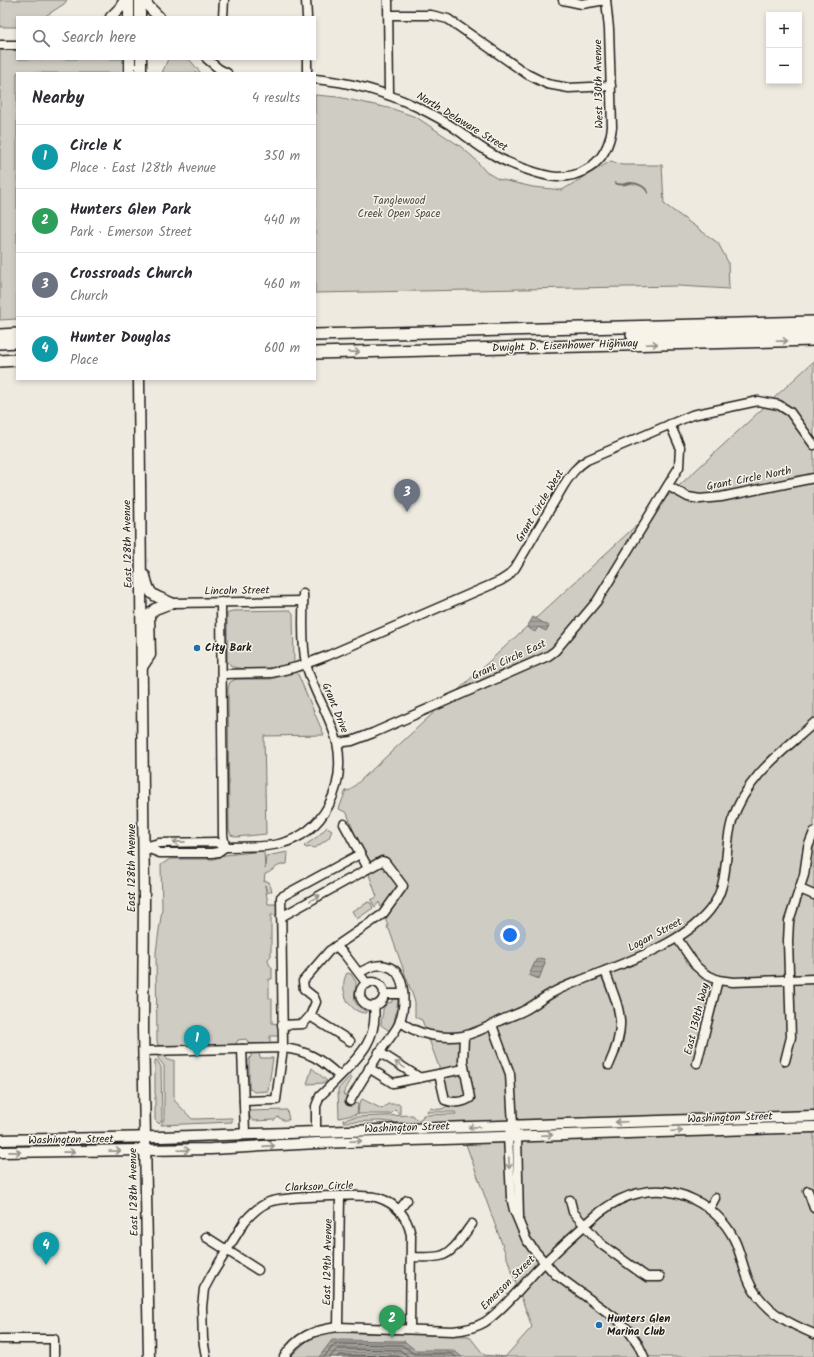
<!DOCTYPE html>
<html lang="en">
<head>
<meta charset="utf-8">
<style>
	:root { --surface:#fff; --page:#f2f2f3; --text:#2b2b33; --muted:#7c7c81; --line:#e1e1e2; --accent:#1f6fb2 }
	body { margin:0; font-family:Kalam,sans-serif; background:var(--page); color:var(--text) }
	.controls { position:absolute; right:12px; top:12px; display:grid; overflow:hidden; border-radius:0px; box-shadow:0 2px 6px #0003 }
	.controls button { width:36px; height:36px; display:grid; place-items:center; padding:0; border:0; border-bottom:1px solid var(--line); background:var(--surface); color:var(--text); font:20px sans-serif }
	.you { position:absolute; left:510px; top:935px; width:14px; height:14px; margin:-10px; border:3px solid #fff; border-radius:50%; background:#1a73e8; box-shadow:0 0 0 6px #1a73e833 }
	.badge { display:grid; place-items:center; width:26px; height:26px; border-radius:50%; background:var(--accent); color:#fff; font-size:13px; font-weight:700 }
	.pin { position:absolute; translate:-50% -33px; filter:drop-shadow(0 1px 2px #0008) }
	.pin::after { content:''; position:absolute; top:21px; width:14px; height:12px; background:inherit; clip-path:polygon(0 0,100% 0,50% 100%) }
	.list { margin:0; padding:0; list-style:none }
	h2 { display:flex; justify-content:space-between; align-items:center; height:52px; margin:0; padding:0 16px; font-size:17px }
	h2 small { font-size:13px; font-weight:400; color:var(--muted) }
	.list li { display:grid; grid-template-columns:26px 1fr auto; gap:12px; align-items:center; box-sizing:border-box; height:64px; padding:0 16px; border-top:1px solid var(--line) }
	.list b { display:block; font-size:15px; white-space:nowrap }
	.list p { margin:0; font-size:13px; white-space:nowrap; color:var(--muted) }
	.list em { font-size:13px; font-style:normal; color:var(--muted) }
	.icon { flex:none; width:22px; height:22px; fill:none; stroke:currentColor; stroke-width:2; stroke-linecap:round; stroke-linejoin:round }
	.map { position:relative; flex:none; width:814px; height:1357px; overflow:hidden }
	.search { position:absolute; background:var(--surface); box-shadow:0 2px 6px #0003; left:16px; top:16px; width:300px; height:44px; display:flex; align-items:center; gap:10px; box-sizing:border-box; padding:0 14px; border-radius:0px; color:var(--muted); font-size:15px }
	.panel { position:absolute; background:var(--surface); box-shadow:0 2px 6px #0003; left:16px; top:72px; width:300px; height:308px; border-radius:0px }
	.map>svg:first-child { display:block }
	.green { fill:#cfccc3; stroke:#767470 }
	.water { fill:url(#water-rules); stroke:#6f6d69 }
	.lines { fill:none; stroke-linecap:round; stroke-linejoin:round }
	.shore { stroke:#535250; stroke-width:1 }
	.stream { stroke:#6f6d69; stroke-width:2 }
	.minor-casing { stroke:#1c1c1c; stroke-width:11 }
	.major-casing { stroke:#1c1c1c; stroke-width:13 }
	.highway-casing { stroke:#1c1c1c; stroke-width:14 }
	.minor { stroke:#f7f3e8; stroke-width:8 }
	.major { stroke:#f7f3e8; stroke-width:10 }
	.highway { stroke:#f7f3e8; stroke-width:11 }
	.oneway { stroke:#94928c }
	.poi-dot { fill:#1f6fb2; stroke:#f7f3e8; stroke-width:1.5 }
	.labels { text-anchor:middle; dominant-baseline:central; stroke-width:3; stroke-linejoin:round; paint-order:stroke }
	.street-label { font-size:11px; fill:#1c1c1c; stroke:#f7f3e8 }
	.park-label { font-size:11px; fill:#52514e; stroke:#f7f3e8 }
	.poi-label { font-size:11px; font-weight:bold; fill:#1c1c1c; stroke:#f7f3e8; text-anchor:start }
</style>
</head>
<body>
<div class="map">
<svg width="814" height="1357" viewBox="0 0 814 1357">
	<defs>
		<pattern id="water-rules" width="6" height="5" patternUnits="userSpaceOnUse"><rect width="6" height="5" fill="#a6a39d"/><path d="M0 2.5h6" fill="none" stroke="#86847f"/></pattern>
	</defs>
	<rect width="100%" height="100%" fill="#eeeae0"/>
	<filter id="ink" filterUnits="userSpaceOnUse"><feTurbulence type="fractalNoise" baseFrequency=".025" numOctaves="2"/><feDisplacementMap in="SourceGraphic" scale="8" xChannelSelector="R" yChannelSelector="G"/><feConvolveMatrix kernelMatrix="1 2 1 2 8 2 1 2 1" color-interpolation-filters="sRGB"/></filter>
	<g filter="url(#ink)">
		<g class="green">
			<path d="M0,0H67L64,4L44,17H17V27H0Z"/>
			<path d="M0,50H17V59H123V73H17V319L0,320Z"/>
			<path d="M168,59H189L201,73H162Z"/>
			<path d="M315,95L338,97L393,109L416,117L460,146L474,158L486,172L498,179L533,187L562,190L611,161L622,165H662L664,204L718,243L728,262L729,289L679,286L315,293Z"/>
			<path d="M814,361V1357H290L308,1340L327,1332L469,1336L484,1355L505,1357L532,1327L458,1122L409,1124L380,1121L343,1122V1120L354,1117L413,1115L415,1118L418,1120L422,1118L423,1115L456,1114L455,1112H427V1111L431,1108C435,1110 443,1110 447,1106H453L422,1020L415,1017V1002L389,929L387,928L388,926L379,902L375,907L371,900L377,897L347,813L339,809L346,790L349,791Z"/>
			<path d="M290,610L293,613L294,663C277,667 248,673 231,666L227,660V614L232,611Z"/>
			<path d="M297,672L324,735L264,736L266,834L237,837L231,835L229,830L228,688L230,682L236,679H271Z"/>
			<path d="M327,827L332,830L329,838L315,848L311,847L306,848L304,846L317,837Z"/>
			<path d="M264,851L265,869L266,856L288,852L287,864C276,864 273,872 265,874L264,882L266,881L269,882L272,891L267,893L265,885L268,904H276L277,905L278,915H271V956L268,959L269,964L272,968V979H269V998L272,999V1023L279,1024V1036H270V1044H249L246,1039L238,1040L235,1045L166,1047L158,1045L157,1041L156,952L162,909L161,865L170,859H214L225,855Z"/>
			<path d="M367,902L371,903L373,908L357,919L352,911L367,903Z"/>
			<path d="M347,973L351,974L356,982C356,995 349,1003 366,1011L367,1013C348,1014 338,988 347,973Z"/>
			<path d="M392,999H397L398,1001L394,1023L390,1030H388L381,1025C381,1019 383,1015 383,1009L387,1003L392,1002Z"/>
			<path d="M251,1053H259L260,1058H273L268,1091L254,1092L249,1088V1059L251,1057Z"/>
			<path d="M158,1056H166V1058L168,1060H174V1100L192,1119L232,1118V1122L161,1125L164,1119V1066L158,1058Z"/>
			<path d="M155,1060H157L161,1067L162,1120L159,1124L155,1120V1097H156L155,1094Z"/>
			<path d="M312,1068L327,1081L324,1083L307,1084Z"/>
			<path d="M351,1075L352,1078L343,1094L347,1097L346,1099L352,1103L354,1101L356,1102L355,1103L358,1104L357,1114L339,1118L338,1089Z"/>
			<path d="M362,1099L382,1109L388,1104H400V1114L395,1110L391,1114H358L359,1104Z"/>
			<path d="M287,1110L289,1120H283L278,1117L275,1120L253,1121L250,1117L248,1111Z"/>
		</g>
		<g class="water">
			<path d="M533,617L549,626L546,631L538,627L535,632L527,627Z"/>
			<path d="M540,958L544,959L545,963L539,979L529,975L536,960Z"/>
			<path d="M332,1340L404,1341L415,1350H453L462,1357H319Z"/>
		</g>
		<g class="lines">
			<g class="shore">
				<path d="M324,1357L335,1344L402,1345L414,1354H452L456,1357"/>
				<path d="M330,1357L337,1349L400,1350L409,1357"/>
				<path d="M337,1357L340,1355L397,1356L400,1357"/>
			</g>
			<path class="stream" d="M615,183C622,187 625,183 631,183C638,183 646,187 648,193"/>
			<defs>
				<g id="minor">
					<path d="M306,0L307,17"/>
					<path d="M388,0L389,95"/>
					<path d="M563,0L582,4L606,0"/>
					<path d="M389,15H431L448,19L527,74L547,84L569,88L611,86"/>
					<path d="M223,17L224,0"/>
					<path d="M0,45H17"/>
					<path d="M207,59L219,69L227,73"/>
					<path d="M307,59V73"/>
					<path d="M315,79C350,82 385,92 417,107C432,114 446,122 459,131C470,139 480,148 492,154C506,163 541,176 557,177C568,177 580,174 589,168C604,158 610,144 612,127L609,29L606,0"/>
					<path d="M668,486L688,497L700,499L721,497L814,478"/>
					<path d="M221,602L223,835L225,847"/>
					<path d="M171,603L303,601"/>
					<path d="M222,674L271,673L297,667L327,656L500,581L508,576L515,568L564,485C571,474 576,467 587,460L692,415L758,401L779,405L790,412L814,445"/>
					<path d="M337,743L352,741L373,733L548,656L555,651L597,601L679,467L680,447L670,424"/>
					<path d="M344,824L368,868"/>
					<path d="M144,847L160,853H212L218,852L225,847C242,846 262,848 279,844C325,833 346,786 337,742C330,714 312,691 306,663C301,641 304,617 303,594"/>
					<path d="M144,847L159,843L216,842L225,847"/>
					<path d="M800,889L814,895"/>
					<path d="M281,917L382,861L385,862L403,886L383,914L329,951L303,981L304,989L314,997L316,1002L310,1016L303,1024L282,1025"/>
					<path d="M677,938L696,966L705,974L718,980L733,982L814,979"/>
					<path d="M336,946L345,955L367,984"/>
					<path d="M605,971C620,1011 628,1024 609,1065"/>
					<circle cx="372" cy="994" r="12"/>
					<path d="M384,994H403"/>
					<path d="M310,1016L350,1041"/>
					<path d="M400,1021C416,1035 442,1039 463,1036C476,1033 488,1027 499,1021C508,1017 518,1014 527,1009C536,1004 544,997 552,993C564,986 577,982 589,977C627,962 683,943 709,911C731,885 723,851 732,821C746,777 781,753 814,723"/>
					<path d="M492,1025L510,1074L513,1125L517,1136L519,1218"/>
					<path d="M242,1049L245,1133"/>
					<path d="M143,1051L283,1048C308,1051 321,1059 339,1076"/>
					<path d="M379,1052L420,1078"/>
					<path d="M785,1061L791,1037L788,941L789,921L804,875L808,847L814,832"/>
					<path d="M697,1063L718,980"/>
					<path d="M369,1068L393,1083L464,1069"/>
					<path d="M439,1074L445,1100C453,1103 462,1103 470,1098L463,1061L464,1036"/>
					<path d="M244,1101L276,1100L283,1048L281,897L360,854"/>
					<path d="M350,1101C360,1083 371,1066 382,1049C387,1041 398,1029 400,1021C405,1007 406,978 393,969C381,961 369,967 359,973"/>
					<path d="M513,1125L508,1136L511,1197L514,1210L526,1239L533,1249L555,1274L618,1320L628,1330L638,1344L644,1357"/>
					<path d="M316,1131V1106L320,1096C327,1090 333,1083 340,1076C361,1055 378,1038 374,1006"/>
					<path d="M808,1191L814,1208"/>
					<path d="M570,1200L573,1212L601,1244L641,1273L647,1277H660"/>
					<path d="M709,1209L715,1198"/>
					<path d="M399,1210L407,1200"/>
					<path d="M206,1237L258,1270"/>
					<path d="M411,1257C421,1257 431,1258 440,1256C454,1253 464,1234 472,1224"/>
					<path d="M338,1327L340,1196"/>
					<path d="M0,1339H54V1357"/>
					<path d="M206,1357L203,1339L202,1307L204,1289L211,1276L245,1221C252,1213 259,1206 269,1202C282,1197 366,1193 379,1198C397,1204 407,1216 411,1235L410,1329"/>
					<path d="M284,1357C297,1336 314,1330 338,1327L453,1331C464,1330 475,1328 485,1322C503,1310 522,1286 537,1270C557,1250 579,1230 600,1212C612,1203 625,1196 639,1193C676,1184 717,1205 734,1239C743,1257 744,1279 757,1295C773,1316 791,1324 814,1334"/>
				</g>
				<g id="major">
					<path d="M129,0V17"/>
					<path d="M140,0V17"/>
					<path d="M144,0L149,7L159,17"/>
					<path d="M111,17L120,8L125,0"/>
					<path d="M130,59V73"/>
					<path d="M141,59V73"/>
					<path d="M139,379L144,900L143,1029L149,1357"/>
					<path d="M145,576C150,598 153,594 171,603"/>
					<path d="M142,667L150,655L149,615L155,609L171,603"/>
					<path d="M0,1140L161,1137L814,1116"/>
					<path d="M0,1152L211,1149L317,1143L814,1127"/>
				</g>
				<g id="highway">
					<path d="M0,335L17,334"/>
					<path d="M315,335L814,322"/>
					<path d="M632,335L814,331"/>
					<path d="M0,343L17,342"/>
					<path d="M315,353L814,340"/>
					<path d="M0,361L17,360"/>
				</g>
			</defs>
			<use href="#minor" class="minor-casing"/>
			<use href="#major" class="major-casing"/>
			<use href="#highway" class="highway-casing"/>
			<use href="#minor" class="minor"/>
			<use href="#major" class="major"/>
			<use href="#highway" class="highway"/>
		</g>
		<defs><path id="oneway-shaft" d="M-6 0H5M1.5-3L5.5 0L1.5 3" fill="none" stroke-width="1.6" stroke-linecap="round" stroke-linejoin="round"/></defs>
		<g class="oneway">
			<use href="#oneway-shaft" transform="translate(782 341) rotate(-2)"/>
			<use href="#oneway-shaft" transform="translate(652 344) rotate(-2)"/>
			<use href="#oneway-shaft" transform="translate(354 352) rotate(-1)"/>
			<use href="#oneway-shaft" transform="translate(179 842) rotate(179)"/>
			<use href="#oneway-shaft" transform="translate(315 898) rotate(-29)"/>
			<use href="#oneway-shaft" transform="translate(400 1065) rotate(-148)"/>
			<use href="#oneway-shaft" transform="translate(621 1122) rotate(178)"/>
			<use href="#oneway-shaft" transform="translate(474 1127) rotate(178)"/>
			<use href="#oneway-shaft" transform="translate(677 1131) rotate(-2)"/>
			<use href="#oneway-shaft" transform="translate(547 1135) rotate(-2)"/>
			<use href="#oneway-shaft" transform="translate(356 1141) rotate(-2)"/>
			<use href="#oneway-shaft" transform="translate(269 1146) rotate(-4)"/>
			<use href="#oneway-shaft" transform="translate(184 1150) rotate(-2)"/>
			<use href="#oneway-shaft" transform="translate(115 1151) rotate(-1)"/>
			<use href="#oneway-shaft" transform="translate(15 1152) rotate(1)"/>
			<use href="#oneway-shaft" transform="translate(69 1152) rotate(-1)"/>
			<use href="#oneway-shaft" transform="translate(509 1163) rotate(88)"/>
		</g>
	</g>
	<g class="poi-dot">
		<circle cx="197" cy="648" r="4"/>
		<circle cx="599" cy="1325" r="4"/>
	</g>
	<g class="labels">
		<g class="street-label">
			<text transform="translate(599 84) rotate(-91)">West 130th Avenue</text>
			<text transform="translate(462 122) rotate(31)">North Delaware Street</text>
			<text transform="translate(565 346) rotate(-2)">Dwight D. Eisenhower Highway</text>
			<text transform="translate(749 479) rotate(-11)">Grant Circle North</text>
			<text transform="translate(540 506) rotate(-59)">Grant Circle West</text>
			<text transform="translate(128 544) rotate(-91)">East 128th Avenue</text>
			<text transform="translate(237 591) rotate(-1)">Lincoln Street</text>
			<text transform="translate(509 660) rotate(-25)">Grant Circle East</text>
			<text transform="translate(335 708) rotate(68)">Grant Drive</text>
			<text transform="translate(132 868) rotate(-90)">East 128th Avenue</text>
			<text transform="translate(655 935) rotate(-28)">Logan Street</text>
			<text transform="translate(697 1019) rotate(-76)">East 130th Way</text>
			<text transform="translate(730 1118) rotate(-2)">Washington Street</text>
			<text transform="translate(407 1128) rotate(-2)">Washington Street</text>
			<text transform="translate(71 1140) rotate(-1)">Washington Street</text>
			<text transform="translate(319 1187) rotate(-2)">Clarkson Circle</text>
			<text transform="translate(134 1192) rotate(-91)">East 128th Avenue</text>
			<text transform="translate(328 1262) rotate(-89)">East 129th Avenue</text>
			<text transform="translate(508 1283) rotate(-45)">Emerson Street</text>
		</g>
		<g class="park-label">
			<text x="399" y="201">Tanglewood<tspan x="399" dy="13">Creek Open Space</tspan></text>
		</g>
		<g class="poi-label">
			<text x="205" y="648">City Bark</text>
			<text x="607" y="1319">Hunters Glen<tspan x="607" dy="13">Marina Club</tspan></text>
		</g>
	</g>
</svg>
<div class="controls">
<button>+</button>
<button>−</button>
</div>
<div class="you"></div>
<div class="pin badge" style="left:197px;top:1058px;background:#0f9aa8">1</div>
<div class="pin badge" style="left:392px;top:1338px;background:#2e9e5b">2</div>
<div class="pin badge" style="left:407px;top:512px;background:#6b7280">3</div>
<div class="pin badge" style="left:46px;top:1265px;background:#0f9aa8">4</div>
<div class="search"><svg class="icon" aria-label="search" viewBox="0 0 24 24"><circle cx="10" cy="10" r="6"/><path d="M15 15l6 6"/></svg>Search here</div>
<section class="panel">
<h2>Nearby<small>4 results</small></h2>
<ul class="list">
<li><span class="badge" style="background:#0f9aa8">1</span><div><b>Circle K</b><p>Place · East 128th Avenue</p></div><em>350 m</em></li>
<li><span class="badge" style="background:#2e9e5b">2</span><div><b>Hunters Glen Park</b><p>Park · Emerson Street</p></div><em>440 m</em></li>
<li><span class="badge" style="background:#6b7280">3</span><div><b>Crossroads Church</b><p>Church</p></div><em>460 m</em></li>
<li><span class="badge" style="background:#0f9aa8">4</span><div><b>Hunter Douglas</b><p>Place</p></div><em>600 m</em></li>
</ul>
</section>
</div>
</body>
</html>
